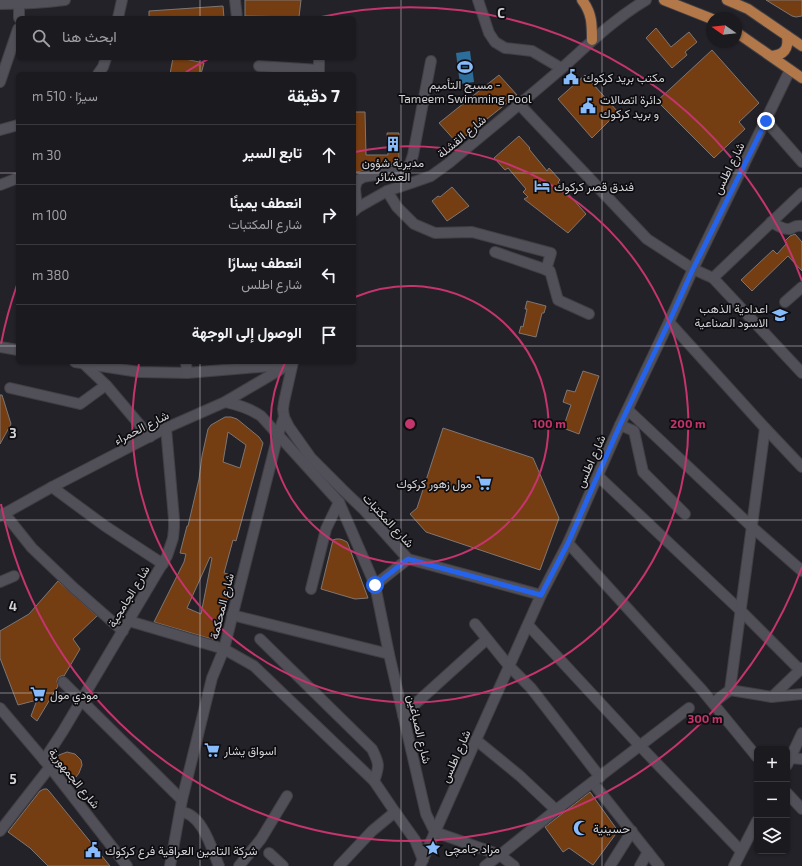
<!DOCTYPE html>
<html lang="ar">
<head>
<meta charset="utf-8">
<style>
	:root { --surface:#1b1a1f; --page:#28272c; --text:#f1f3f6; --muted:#a0a1a4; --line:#39383d }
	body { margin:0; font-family:"Exo 2",Vazirmatn,sans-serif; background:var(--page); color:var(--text); direction:rtl }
	.controls { position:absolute; right:12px; bottom:12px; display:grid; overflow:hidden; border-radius:6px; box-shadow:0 1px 3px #0004 }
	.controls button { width:36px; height:36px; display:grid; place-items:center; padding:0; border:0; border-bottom:1px solid var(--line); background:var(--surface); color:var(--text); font:20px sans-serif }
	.compass { position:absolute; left:706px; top:12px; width:36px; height:36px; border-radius:50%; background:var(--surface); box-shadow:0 1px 3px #0004; rotate:284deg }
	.stop { position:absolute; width:12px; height:12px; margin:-9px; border:3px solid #2563eb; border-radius:50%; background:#fff }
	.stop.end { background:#2563eb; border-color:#fff; box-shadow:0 1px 4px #0008 }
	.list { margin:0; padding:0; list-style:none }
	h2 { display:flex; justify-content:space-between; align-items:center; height:52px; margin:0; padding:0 16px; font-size:17px }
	h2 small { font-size:13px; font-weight:400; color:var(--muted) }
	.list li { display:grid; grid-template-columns:26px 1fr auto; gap:12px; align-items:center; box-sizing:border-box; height:60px; padding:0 16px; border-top:1px solid var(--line) }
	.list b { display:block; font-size:15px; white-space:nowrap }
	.list p { margin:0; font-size:13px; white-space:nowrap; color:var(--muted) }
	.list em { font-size:13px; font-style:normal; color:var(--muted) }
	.icon { flex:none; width:22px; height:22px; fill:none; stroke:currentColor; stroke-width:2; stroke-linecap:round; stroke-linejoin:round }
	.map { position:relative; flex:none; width:802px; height:866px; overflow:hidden; direction:ltr }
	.search { position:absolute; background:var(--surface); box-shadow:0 1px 3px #0004; left:16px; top:16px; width:340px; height:44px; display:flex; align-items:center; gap:10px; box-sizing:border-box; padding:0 14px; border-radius:6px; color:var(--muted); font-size:15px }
	.panel { position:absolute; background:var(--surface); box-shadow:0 1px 3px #0004; left:16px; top:72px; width:340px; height:292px; border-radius:6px; direction:rtl }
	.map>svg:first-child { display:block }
	.water { fill:#2d6d99 }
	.building { fill:#753d12; stroke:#7e7672; fill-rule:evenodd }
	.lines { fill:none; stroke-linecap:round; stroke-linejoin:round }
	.minor-casing { stroke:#403f44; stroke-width:12 }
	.major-casing { stroke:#403f44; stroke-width:12 }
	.minor { stroke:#514f57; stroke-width:10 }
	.major { stroke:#b2784a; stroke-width:10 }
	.route { stroke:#2563eb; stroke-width:5 }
	.grid { fill:none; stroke:#d2d1d6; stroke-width:1; stroke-opacity:0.55 }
	.ring { fill:none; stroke:#c4346d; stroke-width:2 }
	.labels { text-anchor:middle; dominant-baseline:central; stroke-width:3.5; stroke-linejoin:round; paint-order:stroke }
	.poi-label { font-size:12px; fill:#d2d1d6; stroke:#0d0c0f; text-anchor:start }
	.street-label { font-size:12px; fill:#d2d1d6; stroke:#0d0c0f }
	.grid-label { font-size:13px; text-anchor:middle; font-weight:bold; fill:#d2d1d6; stroke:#0d0c0f; stroke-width:3.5; stroke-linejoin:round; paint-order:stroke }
	.centre { fill:#c4346d; stroke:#0d0c0f; stroke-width:2 }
	.ring-label { font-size:12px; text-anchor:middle; font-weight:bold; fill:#c4346d; stroke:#0d0c0f; stroke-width:3.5; stroke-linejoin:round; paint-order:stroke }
</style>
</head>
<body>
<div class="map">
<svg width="802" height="866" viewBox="0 0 802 866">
	<rect width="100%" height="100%" fill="#242229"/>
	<path class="water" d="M470,51L474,82L460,84L456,53Z"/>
	<g class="building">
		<path d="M245,0H301L299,17L245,16Z"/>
		<path d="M766,0H802V16L796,17L792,16Z"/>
		<path d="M223,6L224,18H149V11Z"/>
		<path d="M656,28L671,47L689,32L697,42L685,52L687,55L672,68L646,38Z"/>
		<path d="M712,50L759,103L739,122L745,129L714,158L657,101Z"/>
		<path d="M173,58H180L204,63L201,74H170Z"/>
		<path d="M499,75L517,95L457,143L439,123Z"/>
		<path d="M585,75L618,112L592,138L558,99Z"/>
		<path d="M354,112H365L366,155H388L387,133H399V164L390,166H365V170L359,172H354Z"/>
		<path d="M519,136L530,148L529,149L547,171L549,168L560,180L558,182L586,214L568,233L524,199L528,197L523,192L526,189L508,168L505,170L494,158Z"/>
		<path d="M452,187L469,206L447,221L432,201L438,196L440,197Z"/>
		<path d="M795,234L802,242V271L788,256L752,291L741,280L773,250L777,254L787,243L785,241L790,236Z"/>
		<path d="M527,301L546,306L544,313H542L536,337L519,333L521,326L523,327L527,309H525Z"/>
		<path d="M583,371L599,376L579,434L563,428L571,405L563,402L567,390L575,392Z"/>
		<path d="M0,395H2L11,424L0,444Z"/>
		<path d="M225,417H231L237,419L259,437L263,443L236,541L233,540L224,573L235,576L215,640L154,622L184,562L186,554L180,553L187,526H188L199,479L202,456L208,429L211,425ZM228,432L246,445L240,468L223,462ZM210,557L212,558L201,614L187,608Z"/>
		<path d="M443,428L533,458L559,518L540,570L426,532L410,514L417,508Z"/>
		<path d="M336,539H340L343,540L347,542L348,544L368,598L355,599L321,589L332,544L333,540Z"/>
		<path d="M58,581L97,616L73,639L80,649L64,676H61L58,678L57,681L58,686L37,721L31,716L37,700L18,705L0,658V631L29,614Z"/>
		<path d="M67,752L75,754L81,760L82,765L79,773L76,777L72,779H68L55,762L59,755Z"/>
		<path d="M44,789H47L49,791L110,866H48L30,848L8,832L40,791Z"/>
		<path d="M590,792L618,831L593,865L569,848L563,852L545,827Z"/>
	</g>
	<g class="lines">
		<defs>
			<g id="minor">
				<path d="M17,0L19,4V18"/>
				<path d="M235,0L237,18"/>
				<path d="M478,0L489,33L495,42L505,48L532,51L561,68"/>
				<path d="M0,4C22,4 43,3 65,0"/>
				<path d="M118,18L122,0"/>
				<path d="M319,58V74"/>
				<path d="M259,66L319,70"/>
				<path d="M98,74L103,67L106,58"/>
				<path d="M0,82L18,29"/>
				<path d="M519,104L647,239L693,269L713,278L802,373"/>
				<path d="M766,121L802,162"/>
				<path d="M0,130L18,125"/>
				<path d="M0,185L18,178"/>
				<path d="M387,191L397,207L414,224L435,233L472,232L551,253L546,270"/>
				<path d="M357,208L355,188L357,181L363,177L404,170L410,164L413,155L431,61"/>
				<path d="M354,211L357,208L387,191L414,182L431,176L449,163C486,132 524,101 561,69C589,44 614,19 646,0"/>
				<path d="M771,222C777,225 783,230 790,229C795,227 795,225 802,226"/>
				<path d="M495,252L550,271L558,300L589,314"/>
				<path d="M713,278L802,193"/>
				<path d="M785,302L802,287"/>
				<path d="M669,322L765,428L802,467"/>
				<path d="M0,347L18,350"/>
				<path d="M75,362L139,372L187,373L284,365"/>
				<path d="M186,362L187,373"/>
				<path d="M293,362L284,402L283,409L284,417L289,427L311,458L342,489L364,510L408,559L541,595"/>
				<path d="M84,364L106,385L150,437"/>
				<path d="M10,388L80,404L106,385"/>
				<path d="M225,402C239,405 249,408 261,416L339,502L375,585L389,654L426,814L435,832L500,855L514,866"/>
				<path d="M628,410L752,527L802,571"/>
				<path d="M620,425L634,431L643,472L685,514"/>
				<path d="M598,476L741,611L800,670"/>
				<path d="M52,487L105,526L163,564"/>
				<path d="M4,513L32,548L75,589L123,631"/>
				<path d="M0,516L52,487L166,428L225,402L293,362"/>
				<path d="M568,543L702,690L757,757"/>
				<path d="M0,582L14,576"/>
				<path d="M375,585L408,559"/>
				<path d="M311,589L326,529L339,502"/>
				<path d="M232,615L389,654"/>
				<path d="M129,621L224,649L254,666L374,781L395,812L415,840L423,860"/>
				<path d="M475,624L509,666L531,688L600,777"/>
				<path d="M528,625L640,746L741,851"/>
				<path d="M260,639L372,749C379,763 380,766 374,781"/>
				<path d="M63,682L182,800"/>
				<path d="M730,690L765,428"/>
				<path d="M772,697L802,668"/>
				<path d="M713,703L730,690L772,697L802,694"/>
				<path d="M0,708L50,767L127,866"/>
				<path d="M403,715L487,639"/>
				<path d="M476,740L520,776L556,810"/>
				<path d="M791,758L802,759"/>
				<path d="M44,760L63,731L167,556L173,538L174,528V519L166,428"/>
				<path d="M787,765L802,733"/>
				<path d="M593,783L659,866"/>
				<path d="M787,793L802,809"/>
				<path d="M180,812C202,812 212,850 219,866"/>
				<path d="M0,831L50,767"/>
				<path d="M269,853L283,866"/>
				<path d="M170,866L182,800L212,678L224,649L278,435L284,417"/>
				<path d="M239,866L261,839L287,796"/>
				<path d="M339,866L372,831L395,812"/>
				<path d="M420,866L435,832L476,740L541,595L568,543L620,425L669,322L693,269L790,70"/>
				<path d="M485,866L500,855L556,810L689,708"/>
				<path d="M610,866L632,831"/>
				<path d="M640,866L648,852"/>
				<path d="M734,866L757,821"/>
			</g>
			<g id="major">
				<path d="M582,0C592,13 592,24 592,40"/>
				<path d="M664,0L712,19"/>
				<path d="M727,0L748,9L802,46"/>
				<path d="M736,32L802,78"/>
				<path d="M771,56C784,55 789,49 787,36"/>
			</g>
		</defs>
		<use href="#minor" class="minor-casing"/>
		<use href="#major" class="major-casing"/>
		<use href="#minor" class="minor"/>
		<use href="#major" class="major"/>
	</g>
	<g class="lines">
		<path class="route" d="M375,585L408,559L541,595L568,543L620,425L669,322L693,269L766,121"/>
	</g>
	<path class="grid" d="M200,0V18M401,0V866M602,0V866M200,58V74M0,173H18M354,173H802M0,346H18M354,346H802M200,362V866M0,520H802M0,693H802"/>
	<g class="ring">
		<path d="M355 297A139 139 0 1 1 285 363"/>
		<path d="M355 152A278 278 0 1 1 139 364"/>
		<path d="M802 567A417 417 0 0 1 1 504M1 344A417 417 0 0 1 17 285M186 72A417 417 0 0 1 208 59M316 18A417 417 0 0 1 802 281"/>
	</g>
	<defs>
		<symbol id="stadium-bare" viewBox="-9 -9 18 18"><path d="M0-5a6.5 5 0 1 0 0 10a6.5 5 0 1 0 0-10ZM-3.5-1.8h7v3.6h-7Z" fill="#87bbfb" stroke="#0d0c0f" stroke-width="2.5" paint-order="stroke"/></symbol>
		<symbol id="civic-bare" viewBox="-9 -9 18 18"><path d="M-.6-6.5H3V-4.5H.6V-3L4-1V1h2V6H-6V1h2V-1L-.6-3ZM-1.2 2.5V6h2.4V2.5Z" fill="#87bbfb" stroke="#0d0c0f" stroke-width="2.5" paint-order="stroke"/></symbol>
		<symbol id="building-bare" viewBox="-9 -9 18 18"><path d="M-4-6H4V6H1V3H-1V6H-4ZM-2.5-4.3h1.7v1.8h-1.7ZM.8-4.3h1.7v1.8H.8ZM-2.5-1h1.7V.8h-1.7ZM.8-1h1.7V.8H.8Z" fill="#87bbfb" stroke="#0d0c0f" stroke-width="2.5" paint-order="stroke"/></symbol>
		<symbol id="hotel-bare" viewBox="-9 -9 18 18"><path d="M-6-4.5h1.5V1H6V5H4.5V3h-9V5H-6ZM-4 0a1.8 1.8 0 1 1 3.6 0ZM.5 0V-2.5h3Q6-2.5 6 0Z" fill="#87bbfb" stroke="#0d0c0f" stroke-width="2.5" paint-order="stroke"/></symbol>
		<symbol id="school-bare" viewBox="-9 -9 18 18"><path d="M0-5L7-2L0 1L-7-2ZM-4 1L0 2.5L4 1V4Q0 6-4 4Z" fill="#87bbfb" stroke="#0d0c0f" stroke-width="2.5" paint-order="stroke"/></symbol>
		<symbol id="supermarket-bare" viewBox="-9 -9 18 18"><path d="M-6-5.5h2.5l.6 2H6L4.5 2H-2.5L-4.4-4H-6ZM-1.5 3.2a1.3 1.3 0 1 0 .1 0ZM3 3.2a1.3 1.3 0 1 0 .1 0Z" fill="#87bbfb" stroke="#0d0c0f" stroke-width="2.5" paint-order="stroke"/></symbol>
		<symbol id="mosque-bare" viewBox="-9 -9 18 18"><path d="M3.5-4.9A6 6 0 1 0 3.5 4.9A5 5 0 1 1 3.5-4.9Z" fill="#87bbfb" stroke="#0d0c0f" stroke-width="2.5" paint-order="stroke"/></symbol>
		<symbol id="sight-bare" viewBox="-9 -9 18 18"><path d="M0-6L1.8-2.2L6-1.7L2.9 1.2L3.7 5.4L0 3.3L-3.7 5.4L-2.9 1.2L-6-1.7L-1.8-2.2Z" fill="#87bbfb" stroke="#0d0c0f" stroke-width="2.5" paint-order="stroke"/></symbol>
	</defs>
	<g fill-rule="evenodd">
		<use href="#stadium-bare" x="454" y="56" width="22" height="22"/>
		<use href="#civic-bare" x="560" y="66" width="22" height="22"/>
		<use href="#civic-bare" x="577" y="95" width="22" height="22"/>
		<use href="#building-bare" x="382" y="133" width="22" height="22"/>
		<use href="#hotel-bare" x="531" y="175" width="22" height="22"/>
		<use href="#school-bare" x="769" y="304" width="22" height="22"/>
		<use href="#supermarket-bare" x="473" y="472" width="22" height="22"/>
		<use href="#supermarket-bare" x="27" y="683" width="22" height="22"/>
		<use href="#supermarket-bare" x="201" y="739" width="22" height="22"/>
		<use href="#mosque-bare" x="570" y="817" width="22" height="22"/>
		<use href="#sight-bare" x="422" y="837" width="22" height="22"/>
		<use href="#civic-bare" x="82" y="839" width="22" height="22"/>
	</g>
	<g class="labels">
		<g class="poi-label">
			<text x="583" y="77">مكتب بريد كركوك</text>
			<text x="465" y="84" text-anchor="middle">مسبح التأميم -<tspan x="465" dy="14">Tameem Swimming Pool</tspan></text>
			<text x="600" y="99">دائرة اتصالات<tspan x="600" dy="14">و بريد كركوك</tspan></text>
			<text x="393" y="162" text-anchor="middle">مديرية شؤون<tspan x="393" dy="14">العشائر</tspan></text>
			<text x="554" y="186">فندق قصر كركوك</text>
			<text x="768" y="308" text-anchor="end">اعدادية الذهب<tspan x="768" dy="14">الاسود الصناعية</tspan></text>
			<text x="472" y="483" text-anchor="end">مول زهور كركوك</text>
			<text x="50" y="694">مودي مول</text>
			<text x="224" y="750">اسواق يشار</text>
			<text x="593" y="828">حسينية</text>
			<text x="445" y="848">مراد جامچی</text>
			<text x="105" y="850">شركة التامين العراقية فرع كركوك</text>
		</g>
		<g class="street-label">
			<text transform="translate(461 136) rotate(-40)">شارع القشلة</text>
			<text transform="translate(728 168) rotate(-64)">شارع اطلس</text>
			<text transform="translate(141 427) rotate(-27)">شارع الحمراء</text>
			<text transform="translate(590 461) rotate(-66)">شارع اطلس</text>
			<text transform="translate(389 520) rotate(47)">شارع المكتبات</text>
			<text transform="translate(128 596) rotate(-59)">شارع الجامجية</text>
			<text transform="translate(221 606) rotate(-76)">شارع المحكمة</text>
			<text transform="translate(420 729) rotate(77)">شارع الصباغين</text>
			<text transform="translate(455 756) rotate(-66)">شارع اطلس</text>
			<text transform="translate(75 778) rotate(51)">شارع الجمهورية</text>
		</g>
	</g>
	<g class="grid-label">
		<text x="501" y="18">C</text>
		<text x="13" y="438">3</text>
		<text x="13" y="611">4</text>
		<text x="13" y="784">5</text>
	</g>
	<circle cx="410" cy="424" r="6" class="centre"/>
	<g class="ring-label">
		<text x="549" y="428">100 m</text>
		<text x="688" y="428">200 m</text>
		<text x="705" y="723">300 m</text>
	</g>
</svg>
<div class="controls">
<button>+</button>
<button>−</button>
<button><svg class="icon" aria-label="layers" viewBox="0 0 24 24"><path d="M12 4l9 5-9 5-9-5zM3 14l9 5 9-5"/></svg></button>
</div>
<svg class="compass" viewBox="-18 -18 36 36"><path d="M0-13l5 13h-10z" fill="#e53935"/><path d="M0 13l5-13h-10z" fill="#a0a1a4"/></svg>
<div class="stop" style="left:375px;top:585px"></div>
<div class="stop end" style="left:766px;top:121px"></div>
<div class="search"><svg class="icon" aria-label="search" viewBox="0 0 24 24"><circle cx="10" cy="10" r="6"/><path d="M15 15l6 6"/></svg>ابحث هنا</div>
<section class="panel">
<h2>7 دقيقة<small>سيرًا · 510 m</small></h2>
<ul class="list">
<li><svg class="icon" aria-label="ahead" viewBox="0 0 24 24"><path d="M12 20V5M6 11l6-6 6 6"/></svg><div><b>تابع السير</b></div><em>30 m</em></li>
<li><svg class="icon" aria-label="right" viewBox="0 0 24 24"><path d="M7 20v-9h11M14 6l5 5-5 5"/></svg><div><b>انعطف يمينًا</b><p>شارع المكتبات</p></div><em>100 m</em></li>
<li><svg class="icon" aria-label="left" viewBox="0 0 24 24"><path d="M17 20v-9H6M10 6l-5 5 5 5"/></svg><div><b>انعطف يسارًا</b><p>شارع اطلس</p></div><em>380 m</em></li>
<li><svg class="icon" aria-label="arrive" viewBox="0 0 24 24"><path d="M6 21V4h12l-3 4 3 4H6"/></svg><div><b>الوصول إلى الوجهة</b></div></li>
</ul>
</section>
</div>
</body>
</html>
